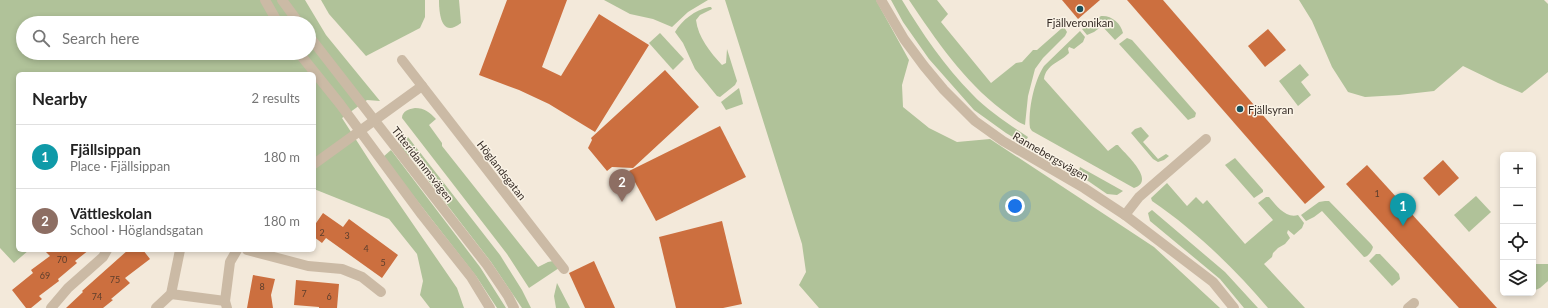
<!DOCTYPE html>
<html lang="en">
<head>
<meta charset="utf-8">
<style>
	:root { --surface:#fff; --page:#f2f2f2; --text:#222; --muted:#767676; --line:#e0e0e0; --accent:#1a505a }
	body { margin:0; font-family:Lato,sans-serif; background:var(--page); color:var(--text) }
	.controls { position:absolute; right:12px; bottom:12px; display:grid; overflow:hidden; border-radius:6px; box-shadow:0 2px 6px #0003 }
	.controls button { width:36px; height:36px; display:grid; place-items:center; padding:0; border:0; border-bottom:1px solid var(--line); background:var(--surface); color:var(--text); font:20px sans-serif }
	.you { position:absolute; left:1015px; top:206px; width:14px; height:14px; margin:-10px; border:3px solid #fff; border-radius:50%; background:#1a73e8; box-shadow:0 0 0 6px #1a73e833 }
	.badge { display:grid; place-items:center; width:26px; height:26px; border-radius:50%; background:var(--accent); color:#fff; font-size:13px; font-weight:700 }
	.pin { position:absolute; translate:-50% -33px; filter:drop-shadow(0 1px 2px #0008) }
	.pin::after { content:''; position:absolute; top:21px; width:14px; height:12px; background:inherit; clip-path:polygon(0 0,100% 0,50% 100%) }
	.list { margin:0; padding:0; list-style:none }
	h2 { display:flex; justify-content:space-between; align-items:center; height:52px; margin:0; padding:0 16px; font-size:17px }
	h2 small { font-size:13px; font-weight:400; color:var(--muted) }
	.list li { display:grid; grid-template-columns:26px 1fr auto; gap:12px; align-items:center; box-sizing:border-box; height:64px; padding:0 16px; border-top:1px solid var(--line) }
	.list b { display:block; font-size:15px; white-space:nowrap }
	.list p { margin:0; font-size:13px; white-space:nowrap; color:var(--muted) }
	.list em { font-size:13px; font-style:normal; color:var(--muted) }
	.icon { flex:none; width:22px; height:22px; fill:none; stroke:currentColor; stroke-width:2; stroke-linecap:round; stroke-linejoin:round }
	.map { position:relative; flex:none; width:1548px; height:308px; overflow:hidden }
	.search { position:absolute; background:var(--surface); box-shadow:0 2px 6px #0003; left:16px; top:16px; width:300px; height:44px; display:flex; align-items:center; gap:10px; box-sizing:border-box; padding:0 14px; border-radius:22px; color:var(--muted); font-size:15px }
	.panel { position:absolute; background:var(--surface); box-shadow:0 2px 6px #0003; left:16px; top:72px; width:300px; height:180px; border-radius:6px }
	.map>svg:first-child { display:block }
	.green { fill:#b0c299; fill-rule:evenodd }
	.building { fill:#cc6f3f }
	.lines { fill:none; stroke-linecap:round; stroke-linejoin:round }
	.street { stroke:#cbbaa5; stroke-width:10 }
	.poi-dot { fill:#1a505a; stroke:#faf3e6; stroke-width:1.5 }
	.labels { text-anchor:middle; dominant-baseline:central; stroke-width:3; stroke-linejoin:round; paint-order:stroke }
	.number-label { font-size:9px; fill:#5c3e2d }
	.poi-label { font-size:11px; fill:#372d27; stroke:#faf3e6 }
	.street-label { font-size:11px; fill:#372d27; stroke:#faf3e6 }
</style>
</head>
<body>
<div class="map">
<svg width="1548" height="308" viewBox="0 0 1548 308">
	<rect width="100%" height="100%" fill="#f3e9da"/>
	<g class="green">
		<path d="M0,0H305L326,35L380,101L367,100L342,118L373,166L457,288L464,308H430L420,295L423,281L417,254L389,219L314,189V74H18V250H29L14,263L0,248ZM23,23H309V53H23Z"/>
		<path d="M321,0H425V17L420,28L366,56L329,14Z"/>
		<path d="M439,0H459L461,23C441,39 439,13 439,0Z"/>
		<path d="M604,0H708L688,12L672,27L653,19L630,14Z"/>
		<path d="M725,0H876L909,60L902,85L903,107L929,128L957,142L990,139L1154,247L1220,308H819L799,285L806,272L802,244Z"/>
		<path d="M891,0H902C922,33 945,67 972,94C988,111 1009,124 1028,137L1024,144L1006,133L974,110L929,59L903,22Z"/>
		<path d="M909,0H937L948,14L941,22L991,83L1016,63L1022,62L1033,50H1037L1062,28L1064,27L1067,32L1065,36L1043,58L1035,69L1028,96L1025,125C1017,122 1009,115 1002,110C963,80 936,40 909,0Z"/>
		<path d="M1299,0H1544L1548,4V72L1522,93L1498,83L1463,66L1434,91L1399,95L1365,97L1348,92L1332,67L1312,21Z"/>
		<path d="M709,7H711L712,9L700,15L696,20C698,37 710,52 722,65L726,63L727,49L737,81L735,85L720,97L717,96L695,69L683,43L675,32C682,20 695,10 709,7Z"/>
		<path d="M1101,16C1111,15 1121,23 1123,33L1115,40L1102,26L1094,32L1087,35L1082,29Z"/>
		<path d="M1080,31L1085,37L1083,42L1074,49L1069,47L1068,49L1069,53C1061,62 1046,64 1044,79L1108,151L1116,145H1118C1125,154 1157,181 1134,188L1032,131L1030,128C1028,110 1034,81 1044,66Z"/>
		<path d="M660,33L684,59L673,70L649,43Z"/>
		<path d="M1127,38L1132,40L1196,113L1195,117L1188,120L1119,44Z"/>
		<path d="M1300,64L1309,75L1301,82L1311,95L1298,106L1279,81Z"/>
		<path d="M739,88L743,104L726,110L721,102Z"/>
		<path d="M415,108C425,108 429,112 436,119L429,125L442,143V146L538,267L548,262L553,261L559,268L529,288L507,254L402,118C402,111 409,109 415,108Z"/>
		<path d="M1141,127L1149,136L1143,142L1158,159L1166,154L1169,156L1164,160L1158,162L1153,159L1131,133L1135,129Z"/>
		<path d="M408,137L500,255L522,290L531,308H522L491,262L411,158L405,154L399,143Z"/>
		<path d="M391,150L480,267L506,308H497L476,276L383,157Z"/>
		<path d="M1235,158L1263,190V192L1254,198L1225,165Z"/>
		<path d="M1080,167L1123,191L1117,195L1107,194L1078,174Z"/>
		<path d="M1167,183L1187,206L1196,197L1203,204L1207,200L1245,244L1273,220L1258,203L1266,197H1269C1276,205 1286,219 1298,215L1304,223L1302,228L1294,235L1288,230L1287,233L1290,238L1285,244L1278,248L1273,253L1272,257L1264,264L1305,308H1268C1234,268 1196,231 1152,201L1151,198Z"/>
		<path d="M1476,196L1491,212L1469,232L1454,215Z"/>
		<path d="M1325,201H1329L1371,244L1373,247C1372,251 1368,257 1364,257L1322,211L1314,217L1306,221L1301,215L1319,202Z"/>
		<path d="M1152,210L1225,272L1258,308H1244L1220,279L1150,221L1148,213Z"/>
		<path d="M1376,254H1380L1399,274L1400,279L1392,286L1369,261Z"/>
		<path d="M1533,264H1548V281L1540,288L1533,291Z"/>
		<path d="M557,283L570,308H556L554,296Z"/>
	</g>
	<g class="building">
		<path d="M507,0H567L542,67L561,76L599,14L649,45L595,132L549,104L519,90L479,75Z"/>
		<path d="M1062,0H1100L1078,19Z"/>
		<path d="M1127,0H1163L1325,187L1305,204Z"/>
		<path d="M1268,29L1286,50L1265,67L1248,46Z"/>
		<path d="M665,70L699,107L633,168L612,167L607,171L588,148L592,140L591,138Z"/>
		<path d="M720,126L746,177L656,221L629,171Z"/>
		<path d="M1443,160L1459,178L1439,196L1423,178Z"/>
		<path d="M1367,165L1461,268L1497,308H1459L1346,184Z"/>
		<path d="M323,213L343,227L349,219L398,255L382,278L326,238L322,243L314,237V226Z"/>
		<path d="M722,221L742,304L723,308H676L659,237Z"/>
		<path d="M44,250H89L75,261L77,263L58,279L59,281L39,296L42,299L31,308H26L12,290L33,273L31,270L50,256Z"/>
		<path d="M128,250H143L150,259L125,278L130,283L111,299L113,300L103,308H66L83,292L82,291Z"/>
		<path d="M594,261L615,308H585L569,273Z"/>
		<path d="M253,275L275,279L271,295L273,308H247Z"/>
		<path d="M296,280L339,284L337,308H319V307L294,305Z"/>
	</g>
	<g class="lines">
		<g class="street">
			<path d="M265,0L278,23"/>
			<path d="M282,0L299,23"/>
			<path d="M881,0L904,39L924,66L944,90L975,121L1003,141L1084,188L1125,215L1213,282L1234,308"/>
			<path d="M309,36L487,265L508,296L514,308"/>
			<path d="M299,53L340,104L422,215L471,277L490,308"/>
			<path d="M402,60L564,269"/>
			<path d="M314,164L422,86"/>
			<path d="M1125,215L1139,197L1206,139"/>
			<path d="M247,250L308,266L342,269L362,277L381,292"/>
			<path d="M171,294L225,301"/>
			<path d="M51,308L68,288L103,257L107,250"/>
			<path d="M156,308L171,294L180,250"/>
			<path d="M227,308L225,301L230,262L237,250"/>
			<path d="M1408,308L1414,303"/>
		</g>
	</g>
	<g class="poi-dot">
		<circle cx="1080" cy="9" r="4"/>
		<circle cx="1240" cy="109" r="4"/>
	</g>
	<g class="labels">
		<g class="number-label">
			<text x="1377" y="193">1</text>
			<text x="322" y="232">2</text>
			<text x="347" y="235">3</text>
			<text x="366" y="248">4</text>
			<text x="62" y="259">70</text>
			<text x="383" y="262">5</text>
			<text x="45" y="275">69</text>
			<text x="115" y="279">75</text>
			<text x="262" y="286">8</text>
			<text x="304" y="293">7</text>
			<text x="97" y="296">74</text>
			<text x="329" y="296">6</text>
		</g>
		<g class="poi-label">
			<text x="1080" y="22">Fjällveronikan</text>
			<text x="1248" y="109" text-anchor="start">Fjällsyran</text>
		</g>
		<g class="street-label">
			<text transform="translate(1051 156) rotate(30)">Rannebergsvägen</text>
			<text transform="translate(423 164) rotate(52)">Titteridammsvägen</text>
			<text transform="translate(502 170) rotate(52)">Höglandsgatan</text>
		</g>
	</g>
</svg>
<div class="controls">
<button>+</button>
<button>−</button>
<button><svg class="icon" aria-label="locate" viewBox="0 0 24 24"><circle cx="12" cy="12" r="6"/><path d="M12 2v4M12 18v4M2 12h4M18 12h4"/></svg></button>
<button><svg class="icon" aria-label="layers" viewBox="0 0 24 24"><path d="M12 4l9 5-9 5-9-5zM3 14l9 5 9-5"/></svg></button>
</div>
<div class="you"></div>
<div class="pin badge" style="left:1403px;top:226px;background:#0f9aa8">1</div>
<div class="pin badge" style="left:622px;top:202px;background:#8d6e63">2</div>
<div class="search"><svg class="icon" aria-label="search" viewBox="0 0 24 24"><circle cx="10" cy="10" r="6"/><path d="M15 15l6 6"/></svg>Search here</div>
<section class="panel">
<h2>Nearby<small>2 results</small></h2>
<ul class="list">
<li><span class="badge" style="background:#0f9aa8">1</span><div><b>Fjällsippan</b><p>Place · Fjällsippan</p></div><em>180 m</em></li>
<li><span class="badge" style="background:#8d6e63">2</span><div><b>Vättleskolan</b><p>School · Höglandsgatan</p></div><em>180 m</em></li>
</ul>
</section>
</div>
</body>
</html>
